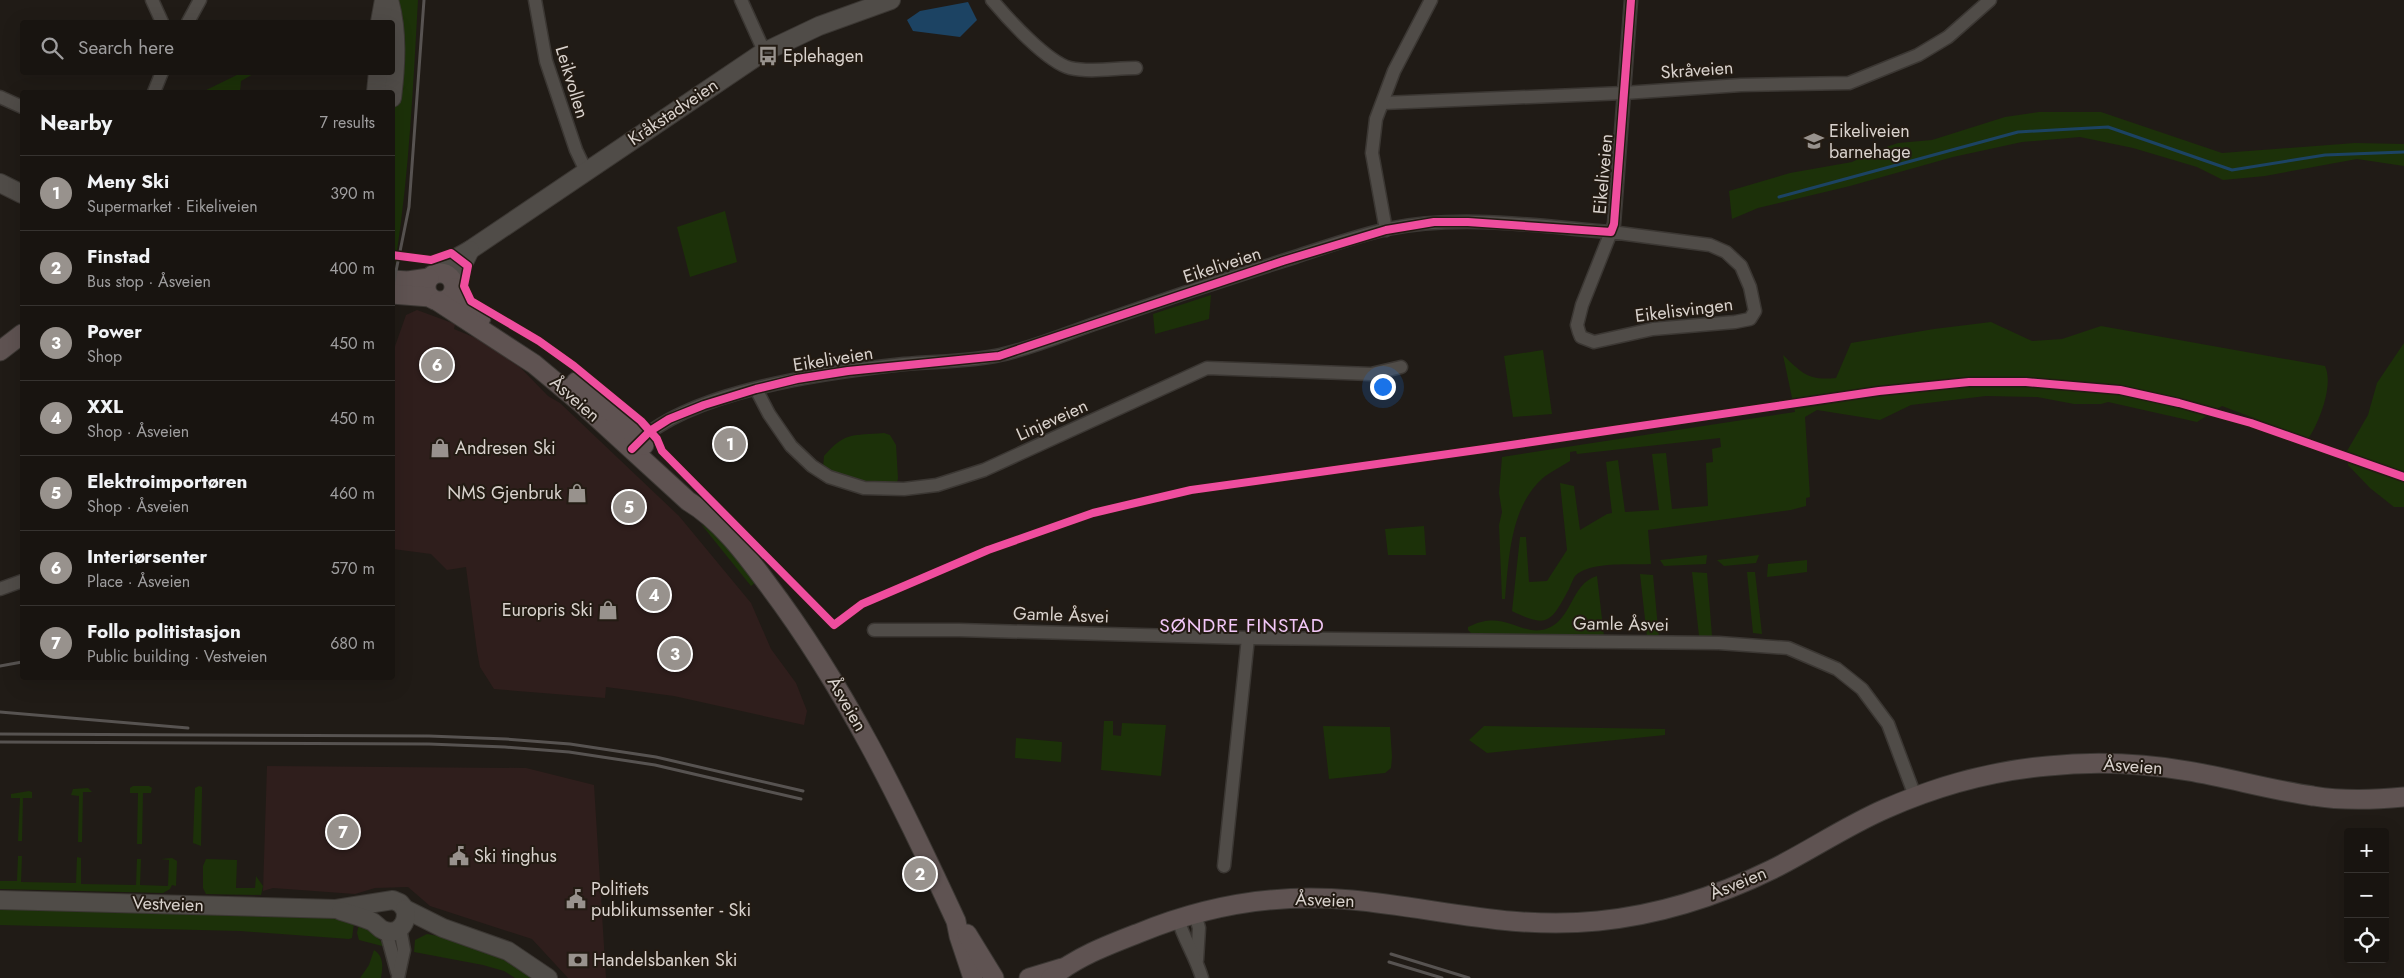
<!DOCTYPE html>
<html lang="en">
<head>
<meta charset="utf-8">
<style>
	:root { --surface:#181410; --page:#25211e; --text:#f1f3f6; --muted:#9f9e9f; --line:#363330; --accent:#98928d }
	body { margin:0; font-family:Jost,sans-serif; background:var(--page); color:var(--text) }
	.controls { position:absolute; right:15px; bottom:15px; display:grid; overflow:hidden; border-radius:5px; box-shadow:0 5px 20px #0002 }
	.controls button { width:45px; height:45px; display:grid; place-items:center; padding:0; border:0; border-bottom:1px solid var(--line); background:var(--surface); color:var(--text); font:25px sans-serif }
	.you { position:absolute; left:1382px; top:386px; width:18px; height:18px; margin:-12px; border:4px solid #fff; border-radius:50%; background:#1a73e8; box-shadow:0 0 0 8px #1a73e833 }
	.badge { display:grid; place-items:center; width:32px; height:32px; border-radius:50%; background:var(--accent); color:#fff; font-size:16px; font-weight:700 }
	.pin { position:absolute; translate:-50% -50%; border:2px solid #fff; box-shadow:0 1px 5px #0006 }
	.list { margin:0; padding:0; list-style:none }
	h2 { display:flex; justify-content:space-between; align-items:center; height:65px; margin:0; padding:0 20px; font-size:21px }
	h2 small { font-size:16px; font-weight:400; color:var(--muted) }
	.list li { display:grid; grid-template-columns:32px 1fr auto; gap:15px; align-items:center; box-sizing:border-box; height:75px; padding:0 20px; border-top:1px solid var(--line) }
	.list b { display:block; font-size:19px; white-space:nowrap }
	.list p { margin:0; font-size:16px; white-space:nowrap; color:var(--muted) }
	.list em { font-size:16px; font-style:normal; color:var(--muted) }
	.icon { flex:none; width:28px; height:28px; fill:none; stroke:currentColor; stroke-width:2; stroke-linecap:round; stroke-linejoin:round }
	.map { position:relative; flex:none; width:2404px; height:978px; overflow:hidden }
	.search { position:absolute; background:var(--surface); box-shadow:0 5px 20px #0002; left:20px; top:20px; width:375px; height:55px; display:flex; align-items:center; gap:12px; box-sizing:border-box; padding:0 18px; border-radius:5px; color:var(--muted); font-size:19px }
	.panel { position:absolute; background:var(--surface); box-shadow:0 5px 20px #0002; left:20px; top:90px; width:375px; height:590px; border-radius:5px }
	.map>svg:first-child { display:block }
	.commercial { fill:#2f1e1c }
	.green { fill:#1c3109 }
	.water { fill:#1c4363 }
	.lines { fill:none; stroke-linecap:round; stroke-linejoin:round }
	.stream { stroke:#1c4363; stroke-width:3 }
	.street-casing { stroke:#3b3733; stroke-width:15 }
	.secondary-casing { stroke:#3b3733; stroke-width:20 }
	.primary-casing { stroke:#3b3733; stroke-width:21 }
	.street { stroke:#504c48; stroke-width:12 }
	.secondary { stroke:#504c48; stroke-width:18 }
	.primary { stroke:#5f5352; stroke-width:19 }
	.rail { stroke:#575351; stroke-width:3 }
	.cycleway-casing { stroke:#231b13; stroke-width:11 }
	.cycleway { stroke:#ef4d9e; stroke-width:8 }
	.labels { text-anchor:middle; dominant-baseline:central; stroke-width:4; stroke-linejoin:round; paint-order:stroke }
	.poi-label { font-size:18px; fill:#d9d2cd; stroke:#231b13; text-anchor:start }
	.street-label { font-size:18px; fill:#d9d2cd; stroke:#231b13 }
	.neighbourhood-label { font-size:19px; letter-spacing:1px; fill:#f2c7f8; stroke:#231b13 }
</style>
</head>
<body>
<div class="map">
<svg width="2404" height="978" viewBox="0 0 2404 978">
	<rect width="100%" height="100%" fill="#201b16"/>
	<g class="commercial">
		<path d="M417,310L455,324L454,329L495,346L513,360L548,396L560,403L679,516L751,603L771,649L796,683L807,711L804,725L674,696L606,687L605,698L494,689L480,667L477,651L466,567L447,570L431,554L393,549V352L406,315Z"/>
		<path d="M267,766L526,768L594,785L606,978H568L532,939L430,906L408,887L375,888L355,894L273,888L263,891Z"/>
	</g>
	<g class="green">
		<path d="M389,0H418C413,88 409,177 395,264L393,265L392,98Z"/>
		<path d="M241,73H255L241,81L240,92H202Z"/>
		<path d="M2039,112H2101L2222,153L2355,143L2404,144V166L2357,159L2265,176L2223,180L2197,167L2133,148L2080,137L2022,142L1953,157L1850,186L1758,208L1732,219L1729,191L1790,173L1852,162L1875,151L1898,143L1932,140L2005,117Z"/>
		<path d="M725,211L737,262L690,277L677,227Z"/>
		<path d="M1211,295L1209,319L1155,334L1153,314Z"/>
		<path d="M1991,322L2032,341L2062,339L2101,326L2325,366C2334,385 2319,423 2308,439L2222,406L2197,422L2108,402L2101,404H2074L2037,397L1986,396L1911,405L1880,420L1817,410L1805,417L1810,497L1806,498V506L1791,510L1648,530L1651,564C1630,565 1592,561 1576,575C1573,578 1571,585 1569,589C1551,622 1548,629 1512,611L1520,537H1526L1529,582L1547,581L1567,550L1560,483L1574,486L1580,530L1607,514L1612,513L1606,462L1618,460L1625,512L1659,510L1652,454L1666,453L1672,509L1708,506L1706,463L1713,462L1712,449L1721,447L1720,438L1577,454L1576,451L1570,452V461C1562,466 1552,471 1544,477C1510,506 1509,558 1505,599H1502L1499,525L1502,512L1499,493L1502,457L1795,412L1783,355C1802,373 1808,381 1836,378L1851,343L1934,329Z"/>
		<path d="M2404,343V507H2394L2370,488L2348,465L2347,451L2368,415L2377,383Z"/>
		<path d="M1543,350L1552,414L1513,417L1504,356Z"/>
		<path d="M884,433L890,435L896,445L898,478L897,483L892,485L855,481L823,468L824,456C846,431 852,436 884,433Z"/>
		<path d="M701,524L724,540L759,585L755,583L751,586Z"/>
		<path d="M1424,526L1426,555H1388L1385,529Z"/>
		<path d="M1707,555L1706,564L1664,566L1660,560Z"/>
		<path d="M1759,555L1756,563L1724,566L1717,560Z"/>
		<path d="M1807,560V572L1767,577L1768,564Z"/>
		<path d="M1692,572L1707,573L1712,636H1699Z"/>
		<path d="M1747,572H1755L1762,634L1753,633Z"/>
		<path d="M1640,574L1653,575L1659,638L1647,637Z"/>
		<path d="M1597,576L1604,636L1472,634L1468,630V627C1505,608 1520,637 1546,629C1573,620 1570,584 1597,576Z"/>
		<path d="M1104,721H1113V735L1121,736L1122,723L1166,725L1161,776L1101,770Z"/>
		<path d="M1323,726L1390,727L1392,757L1391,768L1385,773L1329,779Z"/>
		<path d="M1484,726L1665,729V735L1487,753L1469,740Z"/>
		<path d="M1016,738L1062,742L1061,762L1015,758Z"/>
		<path d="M133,786H149L152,788L151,793H143L142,844H137L138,793H130V788Z"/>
		<path d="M199,786L202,787V791L201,846L193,843L195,788Z"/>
		<path d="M88,788L92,792H83L82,842H78L79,796L71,795L73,789Z"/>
		<path d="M29,791L32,792V798H23L22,841H18L20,798H11V794Z"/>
		<path d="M18,856H22L21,882L76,883L77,857L81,858V884L136,885L137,859H141L140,885L168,886L169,860L161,859L172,858L177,861L176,886L172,885L170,889L163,893L0,889V881H17Z"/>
		<path d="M206,859L237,860L236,888H255L256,876L263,886L261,895L206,894L203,888V866Z"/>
		<path d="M0,907L304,915L347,919L354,923L352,938L349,939L240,931L0,925Z"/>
		<path d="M359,924L367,926L386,947L359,940L357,933Z"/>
		<path d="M427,934C468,940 501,957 536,978H515L504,971L483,965L414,952L415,940Z"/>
		<path d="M374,950C384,956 383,968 381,978H360L369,965Z"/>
	</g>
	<path class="water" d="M968,2L977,20L960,37L913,31L907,20L920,11Z"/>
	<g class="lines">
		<path class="stream" d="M1779,197L2018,132L2108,127L2232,170L2325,155L2404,152"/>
		<defs>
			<g id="street">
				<path d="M152,0L162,22"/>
				<path d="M535,0L546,61L576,150L586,171"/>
				<path d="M741,0L764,51"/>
				<path d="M992,0C1008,19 1047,62 1070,68C1091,73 1115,68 1136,68"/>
				<path d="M188,22L200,0"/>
				<path d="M154,92L162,72"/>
				<path d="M0,97L22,107"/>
				<path d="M1383,103L1624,93L1741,85L1849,83L1918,55L1948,37L1990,0"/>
				<path d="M1386,230L1372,153L1376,119L1394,71L1431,0"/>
				<path d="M1611,232L1710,245L1726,252L1741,266L1750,287L1755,311L1750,319L1735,322L1653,329L1594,342L1581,337L1579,332L1577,325L1582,305Z"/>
				<path d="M756,389L769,414L791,446L812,466L829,477L864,488L904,489L937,485L984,470L1207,368L1371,374L1401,367"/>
				<path d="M635,445C688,390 830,372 904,364C936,361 969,362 1000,355C1033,348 1065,334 1097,323C1162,300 1228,278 1295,257C1325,247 1356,236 1387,229C1461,214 1537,226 1611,232L1614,224L1631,0"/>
				<path d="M0,589L22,581"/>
				<path d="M874,630H959L1248,638L1719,643L1788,648L1837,669L1862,689L1888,724L1915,796"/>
				<path d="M1224,866L1248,638"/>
				<path d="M1195,914L1199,928L1197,960"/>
				<path d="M1178,919C1184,940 1196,957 1202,978"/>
				<path d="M386,931L397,972"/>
				<path d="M398,978L404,950L400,928"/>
			</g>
			<g id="secondary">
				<path d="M389,0C398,31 396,65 392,98"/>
				<path d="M380,22L384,0"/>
				<path d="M376,92L378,72"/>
				<path d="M0,183L22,194"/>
				<path d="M438,273L447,263L470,250L762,53L819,26L891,0"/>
				<path d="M454,283L470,250"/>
				<path d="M0,900L336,909L393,900L400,903L405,909L443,928L508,951L548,978"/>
				<path d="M341,911C351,914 361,917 371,921C376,923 378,928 383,930C398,937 409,922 405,909"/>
			</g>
			<g id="primary">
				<circle cx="440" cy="287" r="14"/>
				<path d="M392,280L408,281L429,278"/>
				<path d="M455,288L465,306L481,318"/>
				<path d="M392,294L430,297"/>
				<path d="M439,302L534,364L582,404L688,501C720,520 744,552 766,582C845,686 901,802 956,921L959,936L973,978"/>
				<path d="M0,351L22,334"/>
				<path d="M576,382L613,413L644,445"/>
				<path d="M967,934L994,978"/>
				<path d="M1029,978L1062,968"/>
				<path d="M1051,978C1076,957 1108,945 1139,933C1207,905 1279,893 1352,900C1437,908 1511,930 1598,921C1658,915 1718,896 1773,869C1811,850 1846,826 1885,809C1937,786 1991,771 2048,766C2095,761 2141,763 2188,771C2230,778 2271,790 2313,796C2343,801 2373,800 2404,797"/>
			</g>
		</defs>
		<use href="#street" class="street-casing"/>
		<use href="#secondary" class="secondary-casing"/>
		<use href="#primary" class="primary-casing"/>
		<use href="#street" class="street"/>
		<use href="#secondary" class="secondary"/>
		<use href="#primary" class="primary"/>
		<g class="rail">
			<path d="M392,291L409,207L424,0"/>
			<path d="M0,666L22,662"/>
			<path d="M0,712L188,728"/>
			<path d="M0,734L429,736L506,739L570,744L656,757L803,791"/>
			<path d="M0,742L429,744L505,747L569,752L655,765L801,799"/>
			<path d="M1391,954L1469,978"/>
			<path d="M1389,962L1442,978"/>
		</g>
		<defs>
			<g id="cycleway">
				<path d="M392,255L431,260L451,253L468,266L464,286L471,301L539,341L574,366L641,421L657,439L662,451L834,625L862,604L988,550L1093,513L1191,490L1484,449L1879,391L1969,382H2026L2120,390L2179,403L2251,423L2404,477"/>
				<path d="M632,449L650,431L669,419L704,405L756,389L797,379L848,371L999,356L1283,261L1386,230L1434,222H1468L1611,232L1614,224L1631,0"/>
			</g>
		</defs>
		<use href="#cycleway" class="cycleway-casing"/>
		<use href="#cycleway" class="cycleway"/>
	</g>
	<defs>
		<symbol id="bus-bare" viewBox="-9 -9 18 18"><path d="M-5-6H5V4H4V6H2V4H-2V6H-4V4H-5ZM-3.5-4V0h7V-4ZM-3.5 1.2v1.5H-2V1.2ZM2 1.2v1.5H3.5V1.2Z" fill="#98928d" stroke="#231b13" stroke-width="2.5" paint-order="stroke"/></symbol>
		<symbol id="school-bare" viewBox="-9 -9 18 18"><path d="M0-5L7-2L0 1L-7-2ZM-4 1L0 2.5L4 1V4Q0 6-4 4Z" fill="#98928d" stroke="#231b13" stroke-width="2.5" paint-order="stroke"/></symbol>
		<symbol id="shop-bare" viewBox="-9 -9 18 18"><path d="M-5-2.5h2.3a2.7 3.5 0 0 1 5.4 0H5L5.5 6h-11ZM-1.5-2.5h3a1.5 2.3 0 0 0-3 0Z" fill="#98928d" stroke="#231b13" stroke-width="2.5" paint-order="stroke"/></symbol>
		<symbol id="civic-bare" viewBox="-9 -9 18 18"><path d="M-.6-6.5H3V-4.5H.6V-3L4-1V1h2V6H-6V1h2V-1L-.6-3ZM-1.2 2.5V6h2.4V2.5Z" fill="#98928d" stroke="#231b13" stroke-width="2.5" paint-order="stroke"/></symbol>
		<symbol id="bank-bare" viewBox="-9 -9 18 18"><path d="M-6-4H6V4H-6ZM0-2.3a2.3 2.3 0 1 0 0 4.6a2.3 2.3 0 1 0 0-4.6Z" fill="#98928d" stroke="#231b13" stroke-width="2.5" paint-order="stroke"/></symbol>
	</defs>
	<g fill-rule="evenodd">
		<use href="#bus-bare" x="754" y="42" width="28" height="28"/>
		<use href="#school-bare" x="1800" y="127" width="28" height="28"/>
		<use href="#shop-bare" x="426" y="434" width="28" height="28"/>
		<use href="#shop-bare" x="563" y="479" width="28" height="28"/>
		<use href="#shop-bare" x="594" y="596" width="28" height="28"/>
		<use href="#civic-bare" x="445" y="842" width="28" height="28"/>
		<use href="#civic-bare" x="562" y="885" width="28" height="28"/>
		<use href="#bank-bare" x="564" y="946" width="28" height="28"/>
	</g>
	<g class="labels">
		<g class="poi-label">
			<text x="783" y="56">Eplehagen</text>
			<text x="1829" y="131">Eikeliveien<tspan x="1829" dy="21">barnehage</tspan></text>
			<text x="455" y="448">Andresen Ski</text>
			<text x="562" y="493" text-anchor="end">NMS Gjenbruk</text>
			<text x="593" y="610" text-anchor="end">Europris Ski</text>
			<text x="474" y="856">Ski tinghus</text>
			<text x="591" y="889">Politiets<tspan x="591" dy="21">publikumssenter - Ski</tspan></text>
			<text x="593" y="960">Handelsbanken Ski</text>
		</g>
		<g class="street-label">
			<text transform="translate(1697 70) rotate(-4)">Skråveien</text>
			<text transform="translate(572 82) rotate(73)">Leikvollen</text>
			<text transform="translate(673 112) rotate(-34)">Kråkstadveien</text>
			<text transform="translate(1603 174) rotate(-85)">Eikeliveien</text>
			<text transform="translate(1222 265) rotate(-18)">Eikeliveien</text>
			<text transform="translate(1684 310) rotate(-7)">Eikelisvingen</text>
			<text transform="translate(833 359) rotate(-9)">Eikeliveien</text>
			<text transform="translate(575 399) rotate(41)">Åsveien</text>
			<text transform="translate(1052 420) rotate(-24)">Linjeveien</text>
			<text transform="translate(1061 615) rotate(2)">Gamle Åsvei</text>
			<text transform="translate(1621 624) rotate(1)">Gamle Åsvei</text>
			<text transform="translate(847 704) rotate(60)">Åsveien</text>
			<text transform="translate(2133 766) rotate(4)">Åsveien</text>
			<text transform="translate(1738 883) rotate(-22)">Åsveien</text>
			<text transform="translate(1325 900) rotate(2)">Åsveien</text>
			<text transform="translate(168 904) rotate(2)">Vestveien</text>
		</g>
		<g class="neighbourhood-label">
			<text x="1242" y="625">SØNDRE FINSTAD</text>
		</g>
	</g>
</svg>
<div class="controls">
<button>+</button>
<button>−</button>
<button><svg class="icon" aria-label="locate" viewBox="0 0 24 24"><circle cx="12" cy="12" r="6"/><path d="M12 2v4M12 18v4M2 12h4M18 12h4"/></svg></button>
</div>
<div class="you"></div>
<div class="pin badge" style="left:730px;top:444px">1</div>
<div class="pin badge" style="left:920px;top:874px">2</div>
<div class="pin badge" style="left:675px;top:654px">3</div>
<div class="pin badge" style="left:654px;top:595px">4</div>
<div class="pin badge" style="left:629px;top:507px">5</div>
<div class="pin badge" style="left:437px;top:365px">6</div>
<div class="pin badge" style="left:343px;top:832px">7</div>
<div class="search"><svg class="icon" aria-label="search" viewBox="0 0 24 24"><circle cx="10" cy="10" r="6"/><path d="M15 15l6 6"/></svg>Search here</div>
<section class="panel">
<h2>Nearby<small>7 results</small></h2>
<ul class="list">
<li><span class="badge">1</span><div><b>Meny Ski</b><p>Supermarket · Eikeliveien</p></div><em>390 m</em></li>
<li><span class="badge">2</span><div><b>Finstad</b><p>Bus stop · Åsveien</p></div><em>400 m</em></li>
<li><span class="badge">3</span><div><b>Power</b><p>Shop</p></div><em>450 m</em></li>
<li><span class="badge">4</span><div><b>XXL</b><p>Shop · Åsveien</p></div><em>450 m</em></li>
<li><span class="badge">5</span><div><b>Elektroimportøren</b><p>Shop · Åsveien</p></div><em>460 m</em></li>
<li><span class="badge">6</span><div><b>Interiørsenter</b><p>Place · Åsveien</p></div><em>570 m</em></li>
<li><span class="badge">7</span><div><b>Follo politistasjon</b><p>Public building · Vestveien</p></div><em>680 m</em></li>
</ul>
</section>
</div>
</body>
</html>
